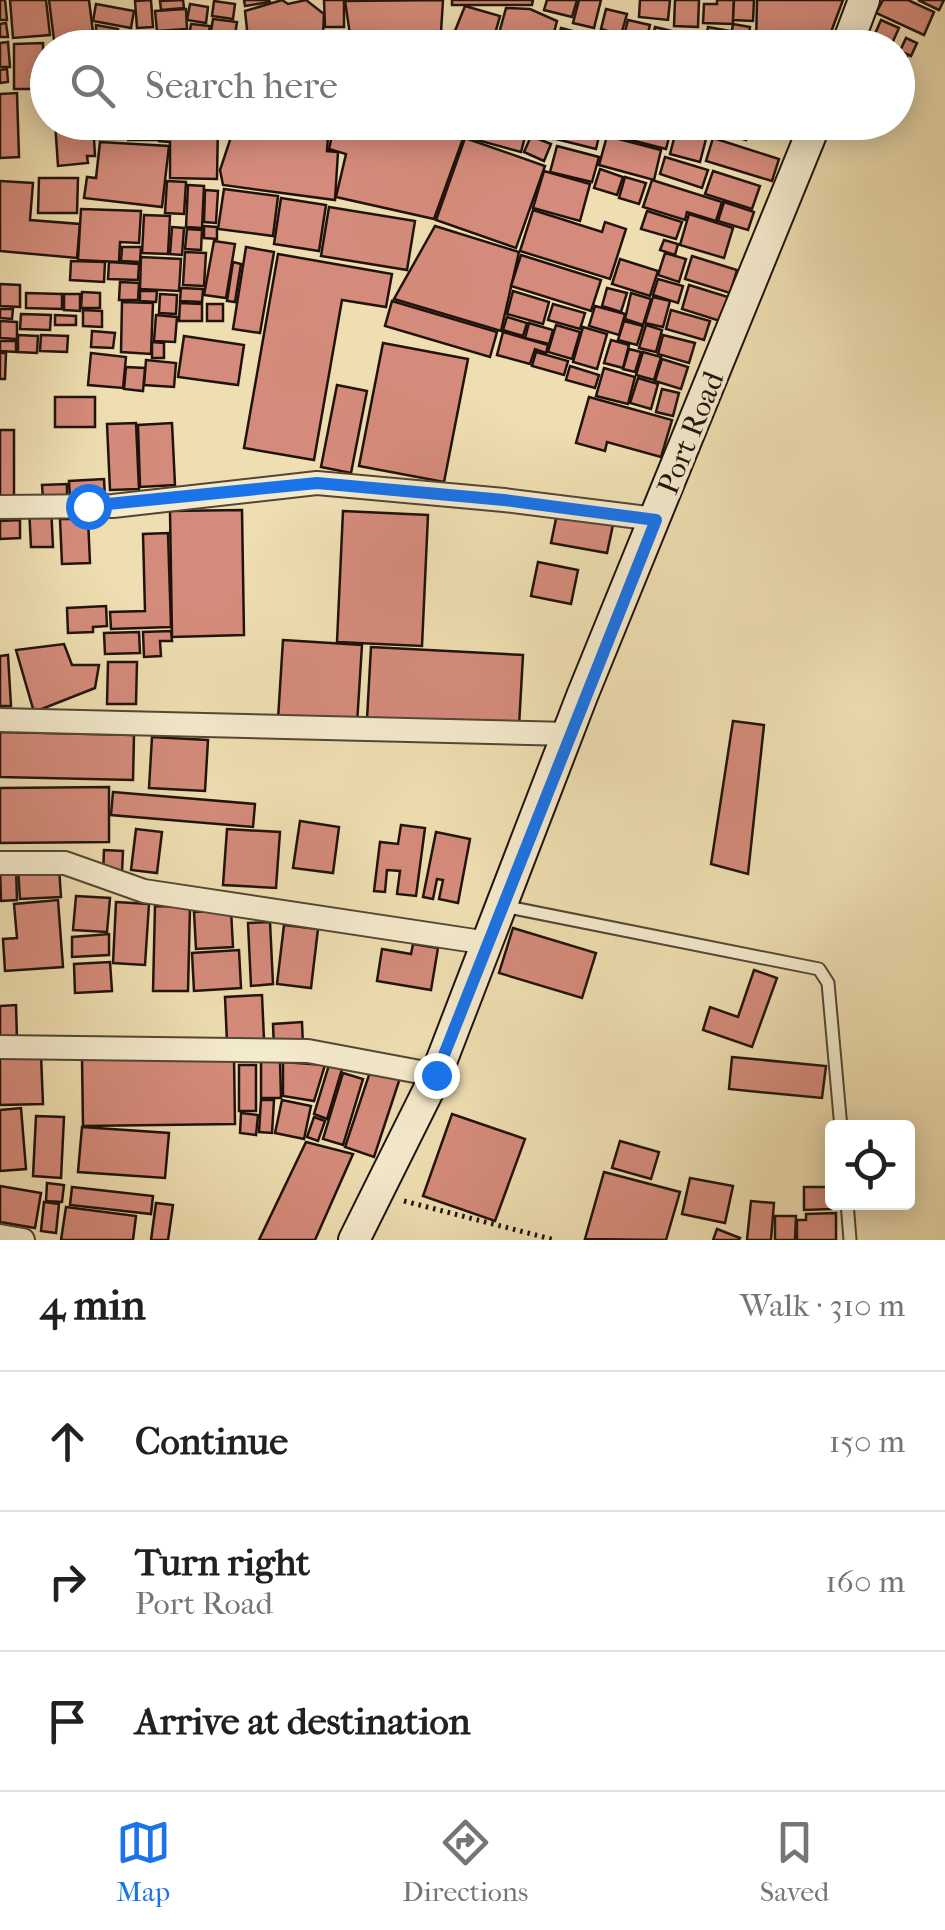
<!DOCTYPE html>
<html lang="en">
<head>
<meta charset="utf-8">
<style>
	:root { --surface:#fff; --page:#f6f6f6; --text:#202124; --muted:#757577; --line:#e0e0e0; --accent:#1a73e8 }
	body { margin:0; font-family:"IM FELL French Canon",serif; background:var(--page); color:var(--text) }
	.controls { position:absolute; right:30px; bottom:30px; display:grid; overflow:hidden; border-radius:10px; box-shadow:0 5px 25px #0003 }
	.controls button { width:90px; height:90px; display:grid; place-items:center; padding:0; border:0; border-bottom:2px solid var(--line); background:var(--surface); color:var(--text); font:50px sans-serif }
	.stop { position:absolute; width:30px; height:30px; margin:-22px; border:8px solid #1a73e8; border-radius:50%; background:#fff }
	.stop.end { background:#1a73e8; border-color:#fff; box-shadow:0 2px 10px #0008 }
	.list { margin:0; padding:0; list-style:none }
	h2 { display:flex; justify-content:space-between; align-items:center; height:130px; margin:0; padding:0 40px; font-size:42px }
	h2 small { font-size:32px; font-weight:400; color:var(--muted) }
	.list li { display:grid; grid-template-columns:65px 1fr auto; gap:30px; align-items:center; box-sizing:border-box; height:140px; padding:0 40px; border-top:2px solid var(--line) }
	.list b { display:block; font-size:38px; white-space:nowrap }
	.list p { margin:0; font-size:32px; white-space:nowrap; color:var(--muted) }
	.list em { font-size:32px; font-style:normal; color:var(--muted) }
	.icon { flex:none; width:55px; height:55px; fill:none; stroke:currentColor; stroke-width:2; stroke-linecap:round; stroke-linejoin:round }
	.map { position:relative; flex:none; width:945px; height:1240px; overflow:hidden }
	.search { position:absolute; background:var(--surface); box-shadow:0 5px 25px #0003; left:30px; right:30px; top:30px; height:110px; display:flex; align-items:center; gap:25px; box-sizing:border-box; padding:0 35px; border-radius:55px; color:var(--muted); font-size:38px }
	.sheet { height:550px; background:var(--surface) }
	nav { display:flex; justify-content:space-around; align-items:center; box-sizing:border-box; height:140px; border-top:2px solid var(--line); background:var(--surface); font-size:28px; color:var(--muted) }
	nav a { display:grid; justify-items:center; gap:5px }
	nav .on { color:var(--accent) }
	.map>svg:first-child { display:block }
	.building { fill:#d58b7b; stroke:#20130b; stroke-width:2.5 }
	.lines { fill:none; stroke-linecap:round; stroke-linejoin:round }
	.service-casing { stroke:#544634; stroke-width:15 }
	.minor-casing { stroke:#544634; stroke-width:26 }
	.secondary-casing { stroke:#20130b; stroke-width:34 }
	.path { stroke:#20130b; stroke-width:5; stroke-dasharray:2.5 5; stroke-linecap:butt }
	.service { stroke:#f4eacc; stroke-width:11 }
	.minor { stroke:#f4eacc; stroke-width:22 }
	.secondary { stroke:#f4eacc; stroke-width:30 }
	.route { stroke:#1a73e8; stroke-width:12 }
	.labels { text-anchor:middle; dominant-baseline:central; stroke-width:8; stroke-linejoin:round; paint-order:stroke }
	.street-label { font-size:30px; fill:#20130b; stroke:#f4eacc }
</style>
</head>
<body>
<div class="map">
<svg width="945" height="1240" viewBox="0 0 945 1240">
	<rect width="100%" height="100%" fill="#eedeb1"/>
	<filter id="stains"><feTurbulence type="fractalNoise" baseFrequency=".002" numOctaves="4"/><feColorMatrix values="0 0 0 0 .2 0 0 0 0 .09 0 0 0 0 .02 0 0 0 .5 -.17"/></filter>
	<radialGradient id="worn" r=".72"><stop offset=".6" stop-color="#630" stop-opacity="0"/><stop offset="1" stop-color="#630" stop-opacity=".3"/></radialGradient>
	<g class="building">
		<path d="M0,0H5L7,20H0Z"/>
		<path d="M10,0H46L50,35L13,38Z"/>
		<path d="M49,0H89L95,48H55Z"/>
		<path d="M151,0L153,27L137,28L135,1Z"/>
		<path d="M183,0L184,8L161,10L160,1Z"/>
		<path d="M244,0H269L270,2L245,6Z"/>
		<path d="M282,0L288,4L306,0L324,14L323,34L345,37L346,48H249L245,11Z"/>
		<path d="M324,0H344V27H325Z"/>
		<path d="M443,0L440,48H352L345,1Z"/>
		<path d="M452,0H533L532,5H452Z"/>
		<path d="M547,0H577L572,17L544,10Z"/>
		<path d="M579,0H601L594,28L573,23Z"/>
		<path d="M640,0H670L668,20L639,17Z"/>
		<path d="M675,0H699L698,27L674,26Z"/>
		<path d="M717,0H734L733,24L703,23L704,4H717Z"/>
		<path d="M734,0H754L753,21L733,20Z"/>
		<path d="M757,0H843L825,48H786L789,39L773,47L756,45Z"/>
		<path d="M883,0H908L934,12L924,35L876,13Z"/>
		<path d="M918,0H944L939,10Z"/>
		<path d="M214,1L235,4L233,19L212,16Z"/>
		<path d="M96,4L134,11L131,28L93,21Z"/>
		<path d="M190,4L208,7L206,23L187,20Z"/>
		<path d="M465,6L500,16L491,48H448Z"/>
		<path d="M506,8L530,9L557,21L550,48H495Z"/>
		<path d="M186,9L187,29L157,31L155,11Z"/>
		<path d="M606,9L627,14L621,35L601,29Z"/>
		<path d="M213,19L237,22L234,41L210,37Z"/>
		<path d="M628,20L650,25L646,41L624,35Z"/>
		<path d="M881,20L899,28L890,48H869Z"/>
		<path d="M6,23L8,37H0V24Z"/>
		<path d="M191,24L210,26L206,48H187Z"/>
		<path d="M733,24L750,27L746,48H729Z"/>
		<path d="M96,25L118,29L115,48L96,43Z"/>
		<path d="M655,27L705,39L703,48H650Z"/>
		<path d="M708,27L730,31L727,48H704Z"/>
		<path d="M561,28L599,38L596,48L558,41Z"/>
		<path d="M603,32L625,37L622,48H598Z"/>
		<path d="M127,33H161V48H126Z"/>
		<path d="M164,36L186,37V48H164Z"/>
		<path d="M906,38L917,43L911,56L900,51Z"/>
		<path d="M210,39L225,42L224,48H209Z"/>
		<path d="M628,40L645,44L644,48H627Z"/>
		<path d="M8,42L10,67H0V43Z"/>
		<path d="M43,43L44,89H14V44Z"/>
		<path d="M898,52L907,57L900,70L898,69Z"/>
		<path d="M7,69L8,82L0,83V70Z"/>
		<path d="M17,93L19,157L0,158V94Z"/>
		<path d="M55,122H93L95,156H87L88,163L58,166Z"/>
		<rect x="97" y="122" width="27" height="17"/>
		<rect x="128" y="122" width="29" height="18"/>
		<path d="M160,122H218L217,179L170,178V142L159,141Z"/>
		<path d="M236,122H329L327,151L338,152L335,200L223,185L220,170Z"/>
		<path d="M335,122H469L434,219L336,197L346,154L329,149Z"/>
		<path d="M475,122H529L521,152L470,138Z"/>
		<path d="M531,122H558L553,139L529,132Z"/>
		<path d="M560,122L600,132L596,149L556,139Z"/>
		<path d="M580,122H616L614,133Z"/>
		<path d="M631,122H673L666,149L627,139Z"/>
		<path d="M674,122H698L695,133L673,127Z"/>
		<path d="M700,122H725L721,137L698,131Z"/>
		<path d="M731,122H751L746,140L728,135Z"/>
		<path d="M757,122H787L785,132Z"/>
		<path d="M676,131L706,139L700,162L670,154Z"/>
		<path d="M531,136L551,144L544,161L524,152Z"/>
		<path d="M607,136L661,150L654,180L599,165Z"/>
		<path d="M465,138L545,166L516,248L436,220Z"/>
		<path d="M713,138L779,159L772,181L706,161Z"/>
		<path d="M100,142L169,146L162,207L84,198L87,177L96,178Z"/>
		<path d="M557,146L599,157L592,182L550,172Z"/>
		<path d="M665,157L708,170L702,188L660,174Z"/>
		<path d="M600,169L623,177L617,195L594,188Z"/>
		<path d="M544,171L590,184L580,221L533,208Z"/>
		<path d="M713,171L760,186L752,209L705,194Z"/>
		<path d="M625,177L646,183L639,204L619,198Z"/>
		<path d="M39,178H78L77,213H38Z"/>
		<path d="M652,180L722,202L716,221L687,212L685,220L643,207Z"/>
		<path d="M0,181L33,183L30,220L80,224L77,258L0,251Z"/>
		<path d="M167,181L186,182L184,214L165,213Z"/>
		<path d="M188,185L204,186L202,228L186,227Z"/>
		<path d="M224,189L278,196L273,236L218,229Z"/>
		<path d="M205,190L218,191L216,223L204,222Z"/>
		<path d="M281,198L326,205L319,251L274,244Z"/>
		<path d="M724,202L754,212L748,230L718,221Z"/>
		<path d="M329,207L415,221L407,270L321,256Z"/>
		<path d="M81,209L141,211L139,243L120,242L119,262L78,260Z"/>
		<path d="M533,210L602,232L605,222L626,229L610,279L520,251Z"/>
		<path d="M647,211L682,222L676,239L641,229Z"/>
		<path d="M689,214L733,228L724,258L680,245Z"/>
		<path d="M144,215L170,216L168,254L142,253Z"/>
		<path d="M204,226L217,227V239L204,238Z"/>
		<path d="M435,226L519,252L501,331L394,299Z"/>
		<path d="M172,227L184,228L182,255L170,254Z"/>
		<path d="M187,229L202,230L201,250L185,249Z"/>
		<path d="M664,240L678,244L675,255L660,250Z"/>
		<path d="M214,241L235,244L226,298L204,295Z"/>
		<path d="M122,247H141L140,262L121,261Z"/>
		<path d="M246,247L274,252L260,333L233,329Z"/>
		<path d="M185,252L206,253L204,286L183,285Z"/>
		<path d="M665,253L686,259L679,282L658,275Z"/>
		<path d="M278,254L392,274L386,307L342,300L314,460L244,448Z"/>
		<path d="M521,255L601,280L591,311L511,286Z"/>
		<path d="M692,256L737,270L730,293L685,279Z"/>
		<path d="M141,257L181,259L179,291L140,289Z"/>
		<path d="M620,259L658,271L650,296L612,284Z"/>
		<path d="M71,261L105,262L104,282L70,280Z"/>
		<path d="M109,262L139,264L138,280L108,279Z"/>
		<path d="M233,262L241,264L235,302L227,301Z"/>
		<path d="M658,279L683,286L678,303L653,295Z"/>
		<path d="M120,282L139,283L138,300H119Z"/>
		<path d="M0,284L20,285V307L0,306Z"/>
		<path d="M689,285L728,297L720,321L682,309Z"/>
		<path d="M181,288L203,289L202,302L180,301Z"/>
		<path d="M607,288L627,293L621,312L602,306Z"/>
		<path d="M140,291H157L156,302L140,301Z"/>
		<path d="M513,291L549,302L543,324L507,314Z"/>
		<path d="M82,292L100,293V308H81Z"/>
		<path d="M26,293L62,294V309L26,308Z"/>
		<path d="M631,293L651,299L643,325L625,319Z"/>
		<path d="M64,294H80V311L64,310Z"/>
		<path d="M160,294L177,295L176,314L159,313Z"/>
		<path d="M653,297L670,301L663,327L645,323Z"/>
		<path d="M392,301L497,332L490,357L385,326Z"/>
		<path d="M122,302L153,303L151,354L121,352Z"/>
		<path d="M180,303L202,304V321H179Z"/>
		<rect x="207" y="304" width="16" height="17"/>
		<path d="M553,304L585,313L580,329L548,320Z"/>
		<path d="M595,306L625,314L619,335L589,326Z"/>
		<path d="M0,309H13L12,319L0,318Z"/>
		<path d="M83,310L102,311V327L83,326Z"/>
		<path d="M671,310L710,321L704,340L666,329Z"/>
		<path d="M21,314L51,315L50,330L20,329Z"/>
		<path d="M55,315L76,316V325H55Z"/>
		<path d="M156,315L177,317L175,342L154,341Z"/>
		<path d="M507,317L527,323L523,336L503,330Z"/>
		<path d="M0,321L17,322V339L0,338Z"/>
		<path d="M624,321L643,326L637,345L618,340Z"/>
		<path d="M529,323L553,330L549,344L525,338Z"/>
		<path d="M556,325L580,332L572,359L548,352Z"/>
		<path d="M646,325L662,330L656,352L639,348Z"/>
		<path d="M583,327L607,334L597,369L573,362Z"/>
		<path d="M92,331L115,333L113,348L91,347Z"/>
		<path d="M503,332L548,345L546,353L535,349L530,364L497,355Z"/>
		<path d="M18,335L38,336L37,353L18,352Z"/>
		<path d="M41,335L68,336L67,352L40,351Z"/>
		<path d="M663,335L695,343L689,363L658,354Z"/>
		<path d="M184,336L244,345L238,385L178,377Z"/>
		<path d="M611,340L629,345L623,368L604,363Z"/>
		<path d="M0,341H16V352L0,351Z"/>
		<path d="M152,342L164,343V358H152Z"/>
		<path d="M383,343L468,359L444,482L359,466Z"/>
		<path d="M629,349L641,352L635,372L623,369Z"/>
		<path d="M536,352L568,361L564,375L532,366Z"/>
		<path d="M643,352L661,357L654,380L636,375Z"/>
		<path d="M0,353H6L5,379H0Z"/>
		<path d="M91,353L126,357L123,388L88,385Z"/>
		<path d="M662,359L688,367L681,389L655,381Z"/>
		<path d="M146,360L176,363L174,387L144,385Z"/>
		<path d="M570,366L599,375L595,388L566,380Z"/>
		<path d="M126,367L145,368L143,391L124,389Z"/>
		<path d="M604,368L635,377L628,404L596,396Z"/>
		<path d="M638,378L658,384L651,409L630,403Z"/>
		<path d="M337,385L367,391L351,473L321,467Z"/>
		<path d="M662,389L679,393L673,416L656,412Z"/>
		<rect x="55" y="397" width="40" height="30"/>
		<path d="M589,397L672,420L661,457L607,442L605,451L576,443Z"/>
		<path d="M136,423L139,489L110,490L107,424Z"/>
		<path d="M172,423L175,485L140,487L138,425Z"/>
		<rect x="0" y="430" width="14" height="74"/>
		<path d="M104,479L105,498L70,500L69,481Z"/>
		<path d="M67,484V498L43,499L42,485Z"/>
		<path d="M51,506L53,547H31L29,507Z"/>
		<path d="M558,509L614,520L607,553L551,543Z"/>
		<path d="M242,510L244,635L172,637L170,511Z"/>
		<path d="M343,511L428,515L422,646L337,642Z"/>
		<path d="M60,519H88L90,563L62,564Z"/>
		<path d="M20,520V538L0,539V521Z"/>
		<path d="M168,533L171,627L111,629L110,612L145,611L143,534Z"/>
		<path d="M538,562L578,570L571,604L531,596Z"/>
		<path d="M106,606L107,626L93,627V632L68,633L67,608Z"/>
		<path d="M171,631L172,641H160L161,656L144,657L143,632Z"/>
		<path d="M139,632L140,653L105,654L104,633Z"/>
		<path d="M283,640L362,645L357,724L278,719Z"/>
		<path d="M64,644L72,665H99L95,688L34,712L16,650Z"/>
		<path d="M371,647L523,655L519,726L367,719Z"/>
		<path d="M8,655L11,706H0V656Z"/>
		<path d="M108,662H137L136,704H107Z"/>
		<path d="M733,721L764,725L748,874L711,864Z"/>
		<path d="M0,732L134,735L133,780L0,777Z"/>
		<path d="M152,737L208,740L205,791L149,788Z"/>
		<path d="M109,787V842L0,843V788Z"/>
		<path d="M113,792L255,804L253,827L111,815Z"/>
		<path d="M300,821L339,827L333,873L293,868Z"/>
		<path d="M401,825L425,828L416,896L397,894L400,871L387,870L385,892L374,891L380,842L398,844Z"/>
		<path d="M136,829L162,832L157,873L131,870Z"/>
		<path d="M227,829L280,832L276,888L223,885Z"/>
		<path d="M436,832L470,839L458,903L439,899L443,880L437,879L433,899L423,897Z"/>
		<path d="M104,850L123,851L122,873H103Z"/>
		<path d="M16,867L17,900L1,901L0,868Z"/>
		<path d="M59,867L61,897L20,899L18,869Z"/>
		<path d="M76,896L110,898L107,932L73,930Z"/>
		<path d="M58,900L63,967L5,971L3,939L17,938L14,904Z"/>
		<path d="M116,902L149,904L145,965L113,963Z"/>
		<path d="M155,906L190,907L188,991H153Z"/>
		<path d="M231,910L233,947L196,949L194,912Z"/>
		<path d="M270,922L273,984L251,986L248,923Z"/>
		<path d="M284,925L318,929L311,988L277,984Z"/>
		<path d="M513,928L596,953L582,998L499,973Z"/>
		<path d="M109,934V955L72,957V937Z"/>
		<path d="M413,944L438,948L431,990L377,981L382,949L411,954Z"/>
		<path d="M239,950L241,988L194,991L192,953Z"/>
		<path d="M110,962L112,991L75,993L74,964Z"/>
		<path d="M754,970L777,978L752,1047L703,1030L710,1007L738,1017Z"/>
		<path d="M262,995L264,1040L227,1042L225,997Z"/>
		<path d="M16,1005L17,1040L0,1041V1006Z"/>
		<path d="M302,1022L303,1046L274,1048L273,1024Z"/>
		<path d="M41,1055L43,1104L0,1105V1056Z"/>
		<path d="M234,1056L235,1124L83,1126L82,1058Z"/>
		<path d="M732,1057L826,1066L822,1098L729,1089Z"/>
		<path d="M261,1060H280L281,1098H261Z"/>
		<path d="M283,1062L325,1065L314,1101L283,1096Z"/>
		<rect x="239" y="1065" width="17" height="46"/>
		<path d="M329,1065L342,1069L327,1119L314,1114Z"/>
		<path d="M371,1069L400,1078L374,1157L345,1147Z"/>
		<path d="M343,1073L363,1079L343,1145L323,1139Z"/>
		<path d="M261,1100H274L272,1133L259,1132Z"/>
		<path d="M282,1100L311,1106L304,1139L275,1133Z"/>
		<path d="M21,1108L26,1169L0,1171V1110Z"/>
		<path d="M241,1113L258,1115L256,1135L240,1133Z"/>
		<path d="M452,1114L525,1139L495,1221L423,1196Z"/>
		<path d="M36,1116L64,1117L61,1178L33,1176Z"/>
		<path d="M314,1117L325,1121L318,1141L307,1137Z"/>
		<path d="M82,1127L169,1133L165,1178L78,1172Z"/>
		<path d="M620,1141L659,1152L651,1179L612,1168Z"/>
		<path d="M306,1142L353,1154L315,1240H259Z"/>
		<path d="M604,1172L680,1192L666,1240L585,1239Z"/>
		<path d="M690,1178L733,1186L725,1223L682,1214Z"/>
		<path d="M47,1183L64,1185L62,1202L46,1201Z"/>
		<path d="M0,1186L41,1193L35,1228L0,1222Z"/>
		<path d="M72,1187L153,1196L151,1214L70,1205Z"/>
		<path d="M804,1187H830L831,1209L804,1210Z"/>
		<path d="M751,1201L774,1203L771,1240H747Z"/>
		<path d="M44,1202L59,1204L56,1233L41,1231Z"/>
		<path d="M156,1203L173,1205L168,1240H151Z"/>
		<path d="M66,1207L136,1216L133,1240H61Z"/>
		<path d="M836,1213V1240H797V1220H806V1214Z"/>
		<path d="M775,1216H796L795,1240H775Z"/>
		<path d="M717,1229L740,1238L739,1240H713Z"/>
	</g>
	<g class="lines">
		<defs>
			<g id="service">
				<path d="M503,906L819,969L828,983L841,1128"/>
				<path d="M847,1202L850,1240"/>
			</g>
			<g id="minor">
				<path d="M0,507L113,506L317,483L504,500L655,519"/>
				<path d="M0,720L569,734"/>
				<path d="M0,863H65L144,891L488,943"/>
				<path d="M0,1047L308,1051L436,1075"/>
				<path d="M0,1236L23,1240"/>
			</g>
			<g id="secondary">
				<path d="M846,48L864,0"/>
				<path d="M354,1240L436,1075L582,696L816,122"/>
			</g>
		</defs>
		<use href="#service" class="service-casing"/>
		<use href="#minor" class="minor-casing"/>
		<use href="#secondary" class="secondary-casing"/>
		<path class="path" d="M404,1201L555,1240"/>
		<use href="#service" class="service"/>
		<use href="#minor" class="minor"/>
		<use href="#secondary" class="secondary"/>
	</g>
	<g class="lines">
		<path class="route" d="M88,506L317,483L504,500L656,520L436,1075"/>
	</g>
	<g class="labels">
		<g class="street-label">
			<text transform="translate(691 433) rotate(-68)">Port Road</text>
		</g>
	</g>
	<rect width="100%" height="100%" filter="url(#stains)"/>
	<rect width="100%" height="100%" fill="url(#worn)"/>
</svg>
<div class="controls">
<button><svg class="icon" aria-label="locate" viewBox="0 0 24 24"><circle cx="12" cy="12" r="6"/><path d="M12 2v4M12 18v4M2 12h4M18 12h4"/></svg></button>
</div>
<div class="stop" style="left:88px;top:506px"></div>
<div class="stop end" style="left:436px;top:1075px"></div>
<div class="search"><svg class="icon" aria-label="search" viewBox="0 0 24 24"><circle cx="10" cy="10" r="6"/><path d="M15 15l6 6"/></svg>Search here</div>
</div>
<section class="sheet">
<h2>4 min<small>Walk · 310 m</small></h2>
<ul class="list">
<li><svg class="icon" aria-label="ahead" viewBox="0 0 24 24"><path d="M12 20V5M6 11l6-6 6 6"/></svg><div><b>Continue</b></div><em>150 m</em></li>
<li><svg class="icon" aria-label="right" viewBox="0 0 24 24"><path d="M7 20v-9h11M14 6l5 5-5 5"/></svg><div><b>Turn right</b><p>Port Road</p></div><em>160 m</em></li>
<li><svg class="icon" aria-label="arrive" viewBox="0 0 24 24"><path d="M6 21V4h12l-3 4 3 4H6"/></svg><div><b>Arrive at destination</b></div></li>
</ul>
</section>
<nav>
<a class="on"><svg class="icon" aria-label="map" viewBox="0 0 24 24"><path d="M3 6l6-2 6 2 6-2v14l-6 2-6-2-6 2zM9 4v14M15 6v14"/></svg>Map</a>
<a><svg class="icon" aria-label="directions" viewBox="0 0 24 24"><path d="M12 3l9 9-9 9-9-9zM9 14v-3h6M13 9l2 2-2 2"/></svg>Directions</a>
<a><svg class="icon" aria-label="saved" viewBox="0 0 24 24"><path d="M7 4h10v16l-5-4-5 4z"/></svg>Saved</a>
</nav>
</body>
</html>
